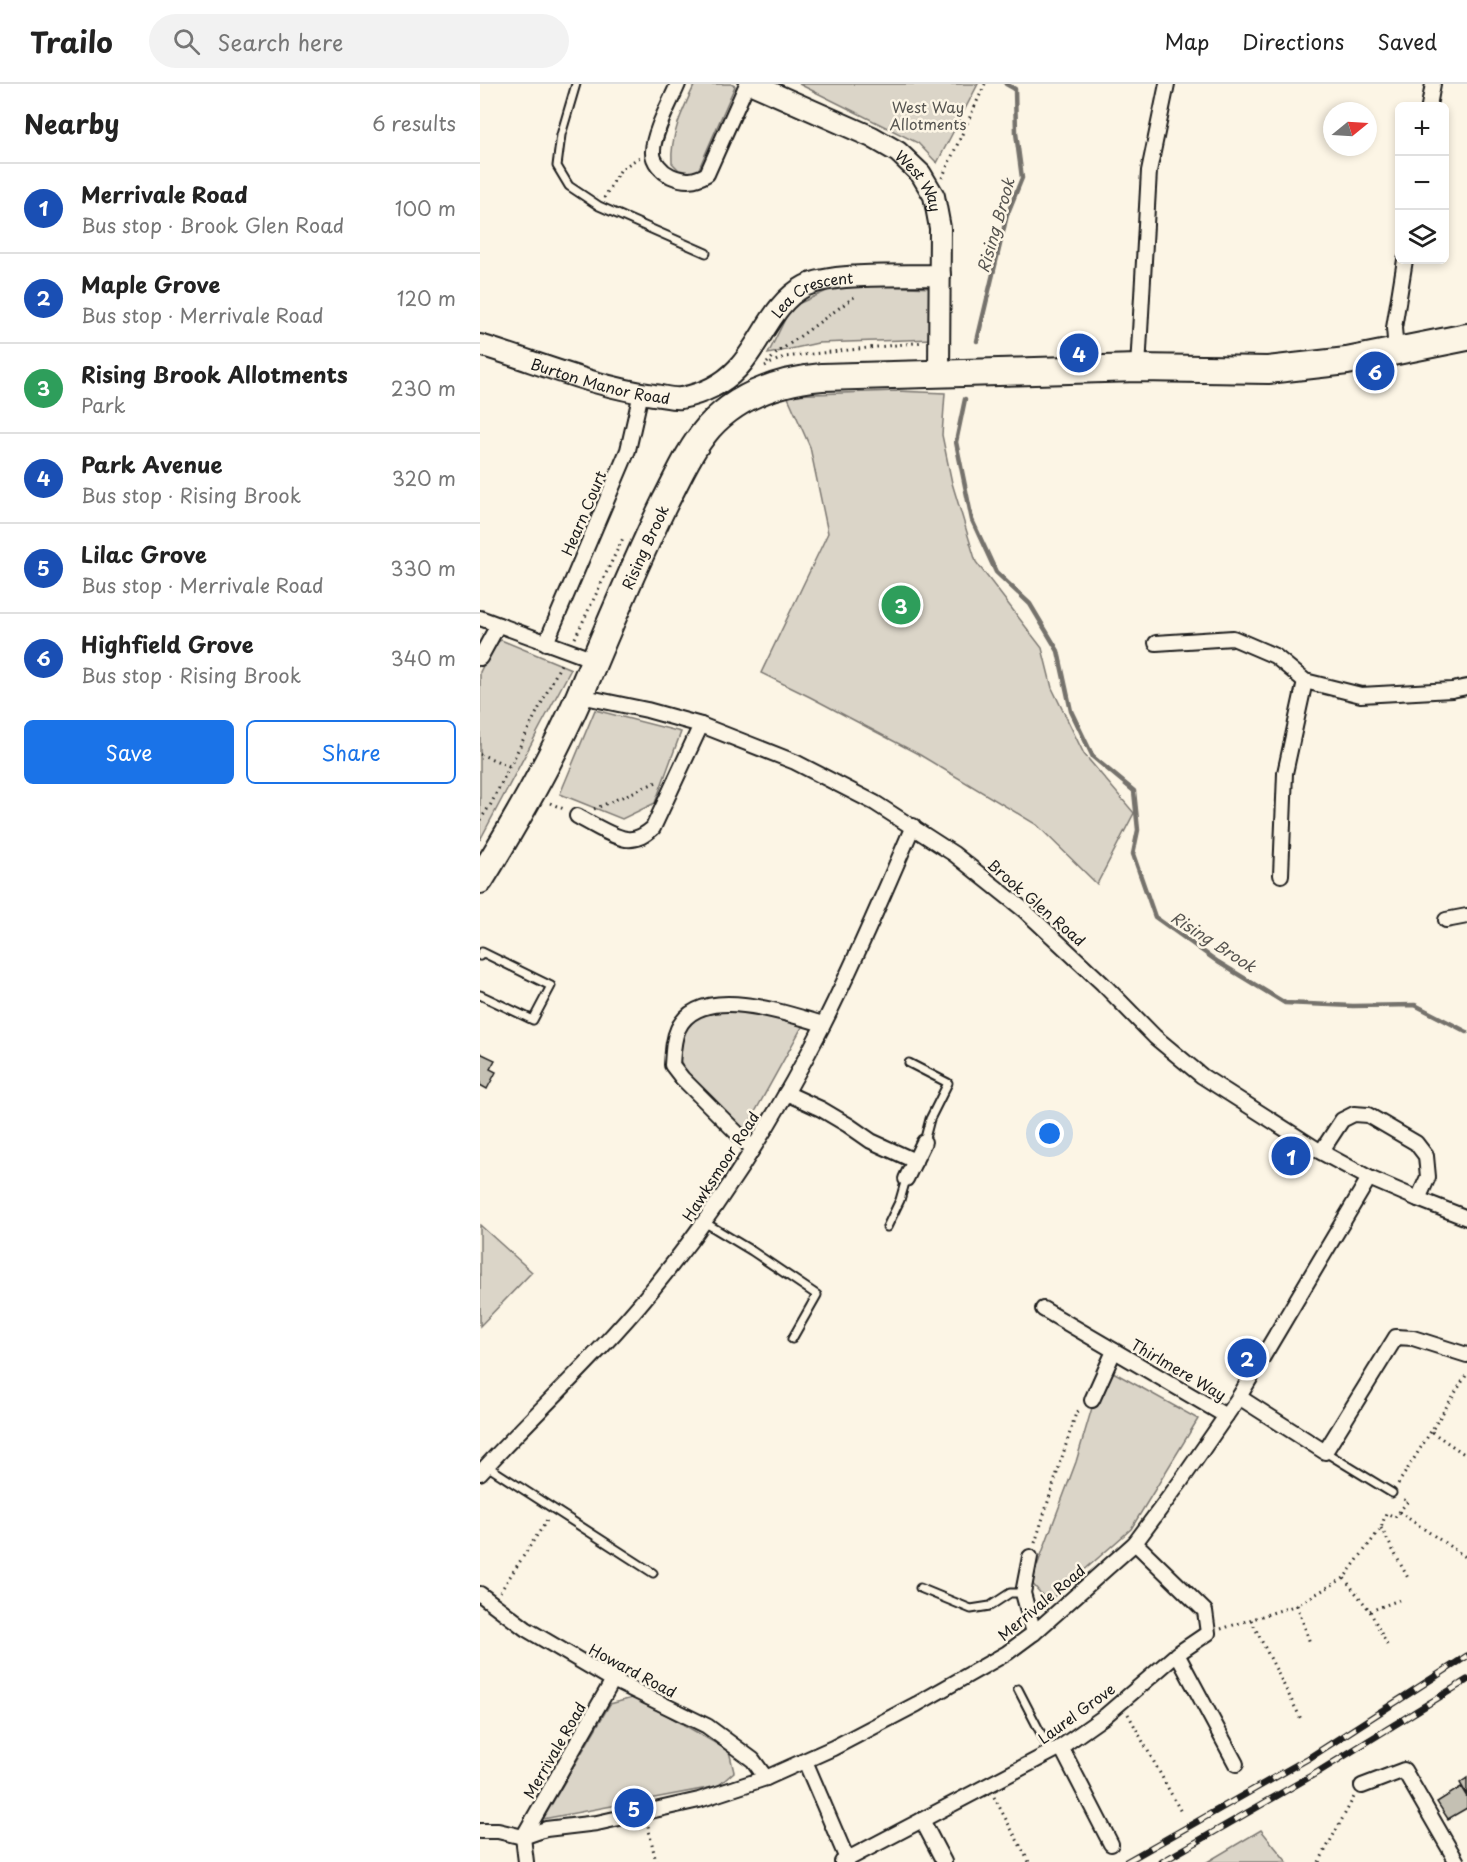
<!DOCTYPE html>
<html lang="en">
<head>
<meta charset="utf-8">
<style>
	:root { --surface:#fff; --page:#f2f2f2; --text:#222; --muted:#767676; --line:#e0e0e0; --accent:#1a73e8 }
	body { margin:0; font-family:"Playpen Sans",sans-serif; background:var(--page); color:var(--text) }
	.controls { position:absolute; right:18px; top:18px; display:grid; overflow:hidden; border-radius:9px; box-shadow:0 3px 9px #0003 }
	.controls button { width:54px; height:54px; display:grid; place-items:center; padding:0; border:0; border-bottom:2px solid var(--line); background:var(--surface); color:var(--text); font:30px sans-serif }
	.compass { position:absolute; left:843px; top:18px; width:54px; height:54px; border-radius:50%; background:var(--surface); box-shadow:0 3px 9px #0003; rotate:72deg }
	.you { position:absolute; left:570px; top:1050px; width:21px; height:21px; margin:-15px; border:4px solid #fff; border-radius:50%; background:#1a73e8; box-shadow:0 0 0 9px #1a73e833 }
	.badge { display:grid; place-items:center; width:39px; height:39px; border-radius:50%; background:var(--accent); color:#fff; font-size:20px; font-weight:700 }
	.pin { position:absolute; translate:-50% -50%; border:3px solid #fff; box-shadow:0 2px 6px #0006 }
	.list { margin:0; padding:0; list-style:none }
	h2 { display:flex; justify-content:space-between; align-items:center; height:78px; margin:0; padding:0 24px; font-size:26px }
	h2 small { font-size:20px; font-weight:400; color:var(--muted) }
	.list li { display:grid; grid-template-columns:39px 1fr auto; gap:18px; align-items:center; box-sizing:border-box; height:90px; padding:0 24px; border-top:2px solid var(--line) }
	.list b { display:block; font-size:22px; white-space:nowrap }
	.list p { margin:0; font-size:20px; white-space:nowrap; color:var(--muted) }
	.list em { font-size:20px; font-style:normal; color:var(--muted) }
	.actions { display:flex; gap:12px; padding:18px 24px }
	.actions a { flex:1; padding:14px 0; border:2px solid var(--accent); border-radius:9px; text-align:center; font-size:21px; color:var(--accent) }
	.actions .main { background:var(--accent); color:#fff }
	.icon { flex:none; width:33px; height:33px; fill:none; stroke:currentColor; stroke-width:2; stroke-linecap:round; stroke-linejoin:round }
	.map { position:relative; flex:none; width:987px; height:1778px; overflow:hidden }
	header { display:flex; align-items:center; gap:36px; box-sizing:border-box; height:84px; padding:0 30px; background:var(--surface); border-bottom:2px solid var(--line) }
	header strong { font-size:28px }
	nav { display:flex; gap:33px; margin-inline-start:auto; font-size:21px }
	.search { width:420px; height:54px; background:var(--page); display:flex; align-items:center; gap:15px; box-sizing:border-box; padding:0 21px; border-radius:33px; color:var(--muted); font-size:22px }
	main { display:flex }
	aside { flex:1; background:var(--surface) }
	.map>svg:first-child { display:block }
	.green { fill:#dbd5c8; stroke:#7c7872; stroke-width:1.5 }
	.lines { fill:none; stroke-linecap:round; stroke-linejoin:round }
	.stream { stroke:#75726c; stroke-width:4.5 }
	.building { fill:#c4c0b3; stroke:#1c1c1c; stroke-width:1.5 }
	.lane-casing { stroke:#1c1c1c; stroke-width:11 }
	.street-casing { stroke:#1c1c1c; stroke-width:18 }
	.secondary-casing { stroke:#1c1c1c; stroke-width:24 }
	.highway-casing { stroke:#1c1c1c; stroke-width:30 }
	.path { stroke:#1c1c1c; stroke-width:3; stroke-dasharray:1.5 4.5; stroke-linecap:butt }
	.lane { stroke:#fcf5e5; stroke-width:7 }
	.street { stroke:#fcf5e5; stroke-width:14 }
	.secondary { stroke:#fcf5e5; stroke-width:20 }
	.highway { stroke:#fcf5e5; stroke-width:26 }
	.rail-casing { stroke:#1c1c1c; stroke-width:7 }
	.rail { stroke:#fcf5e5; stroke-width:4.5; stroke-dasharray:14; stroke-linecap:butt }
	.labels { text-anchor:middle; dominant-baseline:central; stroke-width:5; stroke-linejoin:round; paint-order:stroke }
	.park-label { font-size:15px; fill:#555450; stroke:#fcf5e5 }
	.street-label { font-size:15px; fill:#1c1c1c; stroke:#fcf5e5 }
	.water-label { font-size:16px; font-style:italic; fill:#575551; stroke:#fcf5e5 }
</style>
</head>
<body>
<header>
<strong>Trailo</strong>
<div class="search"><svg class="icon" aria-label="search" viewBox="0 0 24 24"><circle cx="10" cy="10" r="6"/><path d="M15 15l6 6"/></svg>Search here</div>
<nav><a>Map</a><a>Directions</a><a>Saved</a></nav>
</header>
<main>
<aside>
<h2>Nearby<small>6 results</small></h2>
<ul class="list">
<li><span class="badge" style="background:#1a4fb4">1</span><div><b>Merrivale Road</b><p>Bus stop · Brook Glen Road</p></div><em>100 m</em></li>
<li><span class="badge" style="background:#1a4fb4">2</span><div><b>Maple Grove</b><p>Bus stop · Merrivale Road</p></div><em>120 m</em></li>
<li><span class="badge" style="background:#2e9e5b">3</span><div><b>Rising Brook Allotments</b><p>Park</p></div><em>230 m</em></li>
<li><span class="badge" style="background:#1a4fb4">4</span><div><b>Park Avenue</b><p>Bus stop · Rising Brook</p></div><em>320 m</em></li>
<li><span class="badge" style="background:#1a4fb4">5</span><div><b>Lilac Grove</b><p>Bus stop · Merrivale Road</p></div><em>330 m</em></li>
<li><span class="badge" style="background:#1a4fb4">6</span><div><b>Highfield Grove</b><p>Bus stop · Rising Brook</p></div><em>340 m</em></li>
</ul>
<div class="actions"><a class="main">Save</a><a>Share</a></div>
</aside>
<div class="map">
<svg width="987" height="1778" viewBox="0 0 987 1778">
	<rect width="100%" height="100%" fill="#fcf5e5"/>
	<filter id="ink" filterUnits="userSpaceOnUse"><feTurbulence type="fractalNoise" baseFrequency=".0167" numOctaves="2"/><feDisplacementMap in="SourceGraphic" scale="12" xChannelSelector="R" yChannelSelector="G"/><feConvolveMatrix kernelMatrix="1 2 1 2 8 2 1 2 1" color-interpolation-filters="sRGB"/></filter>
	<g filter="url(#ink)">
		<g class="green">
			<path d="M215,0H251L255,2L217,89L199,86L192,79C190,51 203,25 215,0Z"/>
			<path d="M319,0H498L457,79L438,59Z"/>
			<path d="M379,201L453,204V255L338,259L288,270L311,223L349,206Z"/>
			<path d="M416,307L465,309L462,351L472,399L496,478L562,564L572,604L604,670L654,729L617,800L557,741L440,671L330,613L281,589L348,449L330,363L307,311Z"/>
			<path d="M21,556L91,585L0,756V588L14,560Z"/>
			<path d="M115,626L201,648L175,719L142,735L80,710Z"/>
			<path d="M252,924L323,941L265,1046L209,995L197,970L202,945L220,928Z"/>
			<path d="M0,1141L52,1188L0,1242Z"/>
			<path d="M624,1283L718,1335L651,1445L568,1518L551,1498L596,1378Z"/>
			<path d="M156,1613L249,1667L254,1688L238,1702L63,1735L130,1620Z"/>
			<path d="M781,1746L807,1778H727Z"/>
		</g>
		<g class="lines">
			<g class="stream">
				<path d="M497,257L527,131L542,94L536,49L535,5L526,0"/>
				<path d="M485,315L476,358L492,436L516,488L550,520L578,567L591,627L613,673L654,707L658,746L653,770L675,833L738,878L805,919L873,922L935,921L987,948"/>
			</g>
		</g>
		<g class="building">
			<path d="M0,969L15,976L10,985L16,988L7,1005L0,1001Z"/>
			<path d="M987,1694V1711L980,1699Z"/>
			<path d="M981,1703L987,1713V1724L968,1735L957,1718Z"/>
		</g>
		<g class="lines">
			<defs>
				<g id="lane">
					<path d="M96,0L81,51L77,82L89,102L119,122L226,169"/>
					<path d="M0,872L2,868L71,902L53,936L0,911"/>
					<path d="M429,979L468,999L450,1035L444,1058"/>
					<path d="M224,1138L272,1167L337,1211L312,1255"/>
					<path d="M407,1143L420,1116L426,1095"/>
					<path d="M845,1368L912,1409"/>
					<path d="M7,1382L173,1489"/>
					<path d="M440,1504L491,1525L510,1522L530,1509H543"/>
					<path d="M538,1605L571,1669"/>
				</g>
				<g id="street">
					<path d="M198,0C191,17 173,49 173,67C172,77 182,88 191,92C205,98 215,97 227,90L267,0"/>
					<path d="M949,22L953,0"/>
					<path d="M916,267L914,244L925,176"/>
					<path d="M658,284L669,87L687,0"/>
					<path d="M0,534L114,576"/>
					<path d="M66,559L148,366L161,309"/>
					<path d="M676,559L753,554L795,572L825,597L881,611L972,606L987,603"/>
					<path d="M0,574L18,541"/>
					<path d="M100,612L167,626L221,641L315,678L395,719L474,770L544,826L623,900L675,953L722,992L841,1068L889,1094L938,1115L987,1134"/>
					<path d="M97,732C110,739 132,753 146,755C157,757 166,750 173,744L221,641"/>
					<path d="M801,791L805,689L825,597"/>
					<path d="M966,836L987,832"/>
					<path d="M306,1009L341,1025L368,1041L391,1057L435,1077"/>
					<path d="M272,1064L202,994L192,981C193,968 193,956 198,945C220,898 307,930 343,940"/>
					<path d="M841,1068L862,1036L874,1030L888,1031L936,1059L946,1072L948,1093L938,1115"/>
					<path d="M426,1095L444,1058"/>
					<path d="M563,1225L746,1332"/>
					<path d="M759,1313L845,1368L916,1253L933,1254L987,1271"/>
					<path d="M612,1316L634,1267"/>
					<path d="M0,1389C56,1328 118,1272 171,1207C237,1127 296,1033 343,941C376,876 404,809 433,742"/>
					<path d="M550,1473L543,1509L554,1549"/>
					<path d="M0,1510L46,1545L133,1596L227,1642L273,1676L286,1694"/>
					<path d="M697,1570L756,1680"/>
					<path d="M581,1663L631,1760"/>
					<path d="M325,1677L367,1775"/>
					<path d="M882,1702L924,1686L977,1778"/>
					<path d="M442,1736L464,1778"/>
					<path d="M0,1747H18L43,1753L66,1745L117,1739L219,1716L286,1694L353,1664L437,1620L527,1569L554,1549L655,1459L701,1397L759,1313L889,1094"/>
					<path d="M46,1778L43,1753L133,1596"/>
					<path d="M362,1778L581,1663L625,1632L697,1570L728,1549L725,1527L655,1459"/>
				</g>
				<g id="secondary">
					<path id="s1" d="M272,0L392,53L418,68L441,90L454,112L460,144L459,289"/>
					<path id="s2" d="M0,261C57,278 115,303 174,311C183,312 193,315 201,314C222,310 243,300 257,285C282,259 291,220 325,202C351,188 428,192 460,191"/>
				</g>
				<g id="highway">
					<path id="s3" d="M0,796C37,736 71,677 99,613C127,547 154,481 185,418C198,393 210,365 229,343C259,310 299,297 342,293L658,284L788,286L867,277L987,253"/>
				</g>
			</defs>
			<use href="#lane" class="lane-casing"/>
			<use href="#street" class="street-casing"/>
			<use href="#secondary" class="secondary-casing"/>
			<use href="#highway" class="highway-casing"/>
			<g class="path">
				<path d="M462,94L505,0"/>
				<path d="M124,114L141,85L160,73"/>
				<path d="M287,279L297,269L377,211"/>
				<path d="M285,282L304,273L444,258"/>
				<path d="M95,554L144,452"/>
				<path d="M0,670L29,682"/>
				<path d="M70,719L86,726"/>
				<path d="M114,725L179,697"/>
				<path d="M0,736L11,720L82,578"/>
				<path d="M952,1348L987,1372"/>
				<path d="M918,1400L987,1290"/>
				<path d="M919,1428L987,1474"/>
				<path d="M901,1444L928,1494"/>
				<path d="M555,1459L596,1329L601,1325"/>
				<path d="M20,1508L69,1433"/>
				<path d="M817,1521L830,1559"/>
				<path d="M890,1527L919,1516"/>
				<path d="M771,1536L822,1637"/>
				<path d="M741,1545L817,1521L864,1494"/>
				<path d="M907,1561L890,1527L864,1494L901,1444L906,1429L915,1433L928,1417L921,1414"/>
				<path d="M648,1630L701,1728"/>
				<path d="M514,1713L549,1778"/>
				<path d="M168,1742L176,1778"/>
				<path d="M839,1778L874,1713"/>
			</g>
			<use href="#lane" class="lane"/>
			<use href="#street" class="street"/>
			<use href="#secondary" class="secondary"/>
			<use href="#highway" class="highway"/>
			<defs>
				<g id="rail">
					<path d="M646,1778L829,1674L987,1572"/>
					<path d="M682,1778L838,1688L987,1596"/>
				</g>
			</defs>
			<use href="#rail" class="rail-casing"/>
			<use href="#rail" class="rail"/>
		</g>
	</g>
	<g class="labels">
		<g class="park-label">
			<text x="448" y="22">West Way<tspan x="448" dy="17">Allotments</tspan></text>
		</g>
		<g class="street-label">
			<text stroke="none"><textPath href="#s1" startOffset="198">West Way</textPath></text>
			<text stroke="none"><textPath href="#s2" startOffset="384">Lea Crescent</textPath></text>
			<text stroke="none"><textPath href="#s2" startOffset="126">Burton Manor Road</textPath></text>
			<text transform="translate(103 429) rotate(-67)">Hearn Court</text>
			<text stroke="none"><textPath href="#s3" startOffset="372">Rising Brook</textPath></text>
			<text transform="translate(557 818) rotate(41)">Brook Glen Road</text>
			<text transform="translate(240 1082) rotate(-57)">Hawksmoor Road</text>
			<text transform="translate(699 1285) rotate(30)">Thirlmere Way</text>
			<text transform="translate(561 1518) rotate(-40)">Merrivale Road</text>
			<text transform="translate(153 1586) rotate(28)">Howard Road</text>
			<text transform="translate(596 1629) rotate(-36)">Laurel Grove</text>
			<text transform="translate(74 1666) rotate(-60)">Merrivale Road</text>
		</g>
		<g class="water-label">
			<text transform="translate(515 141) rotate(-74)">Rising Brook</text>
			<text transform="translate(734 857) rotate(33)">Rising Brook</text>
		</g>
	</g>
</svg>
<div class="controls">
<button>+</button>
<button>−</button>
<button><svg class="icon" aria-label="layers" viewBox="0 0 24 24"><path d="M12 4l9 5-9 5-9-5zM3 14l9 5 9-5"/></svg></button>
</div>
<svg class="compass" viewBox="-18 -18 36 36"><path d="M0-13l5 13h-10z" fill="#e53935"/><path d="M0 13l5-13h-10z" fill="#767676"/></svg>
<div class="you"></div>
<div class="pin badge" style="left:811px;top:1072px;background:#1a4fb4">1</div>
<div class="pin badge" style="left:767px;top:1274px;background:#1a4fb4">2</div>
<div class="pin badge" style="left:421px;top:521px;background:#2e9e5b">3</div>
<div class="pin badge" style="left:599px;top:269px;background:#1a4fb4">4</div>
<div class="pin badge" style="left:154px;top:1724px;background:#1a4fb4">5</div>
<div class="pin badge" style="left:895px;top:287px;background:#1a4fb4">6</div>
</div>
</main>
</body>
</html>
